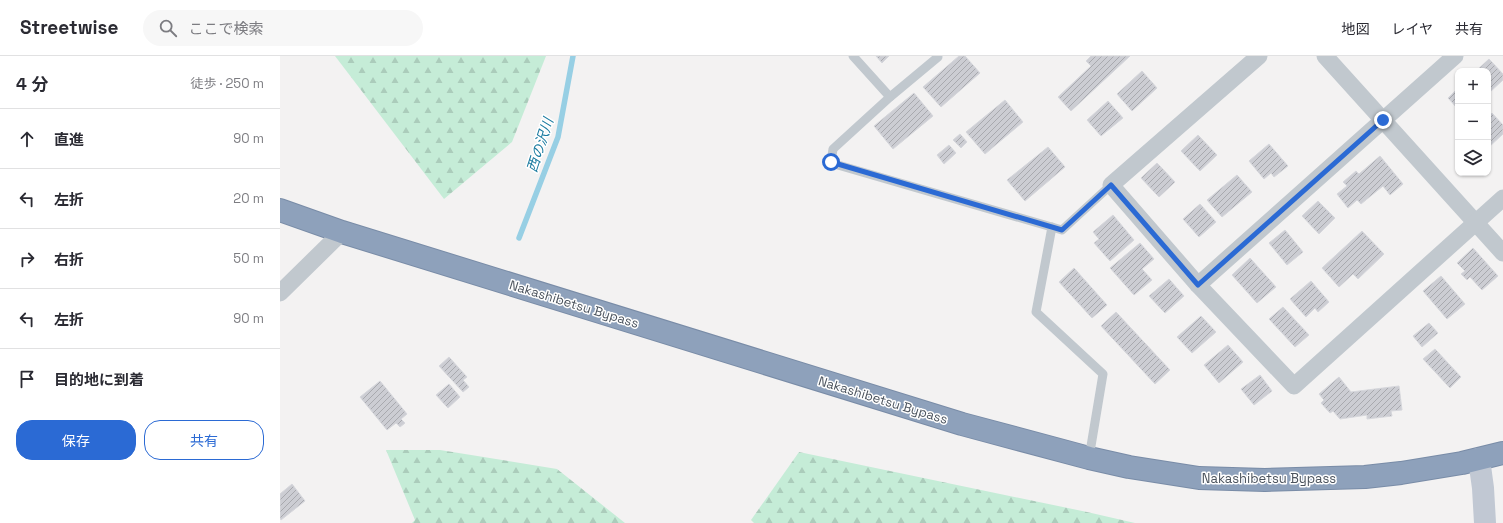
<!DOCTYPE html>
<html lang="ja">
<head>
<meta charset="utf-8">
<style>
	:root { --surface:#fff; --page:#f7f7f7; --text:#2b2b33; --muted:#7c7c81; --line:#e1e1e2; --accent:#2b6ad4 }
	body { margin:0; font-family:"Space Grotesk","Noto Sans JP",sans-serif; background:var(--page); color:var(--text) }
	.controls { position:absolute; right:12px; top:12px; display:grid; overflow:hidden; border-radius:8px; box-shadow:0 1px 3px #0004 }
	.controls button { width:36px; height:36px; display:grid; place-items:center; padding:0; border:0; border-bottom:1px solid var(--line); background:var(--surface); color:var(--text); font:20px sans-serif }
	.stop { position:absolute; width:12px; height:12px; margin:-9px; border:3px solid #2b6ad4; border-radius:50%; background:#fff }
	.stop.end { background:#2b6ad4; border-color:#fff; box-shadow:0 1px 4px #0008 }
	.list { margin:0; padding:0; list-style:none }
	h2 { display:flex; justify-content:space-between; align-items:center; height:52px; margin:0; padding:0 16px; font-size:17px }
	h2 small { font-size:13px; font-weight:400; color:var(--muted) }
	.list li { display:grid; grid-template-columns:26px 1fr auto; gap:12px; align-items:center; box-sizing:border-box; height:60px; padding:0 16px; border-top:1px solid var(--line) }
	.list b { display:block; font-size:15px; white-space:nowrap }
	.list em { font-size:13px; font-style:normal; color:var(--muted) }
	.actions { display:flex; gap:8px; padding:12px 16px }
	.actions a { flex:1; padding:9px 0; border:1px solid var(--accent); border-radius:16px; text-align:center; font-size:14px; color:var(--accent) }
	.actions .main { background:var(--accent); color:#fff }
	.icon { flex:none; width:22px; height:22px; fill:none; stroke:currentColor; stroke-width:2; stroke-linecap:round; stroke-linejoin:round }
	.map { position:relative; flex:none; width:1223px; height:467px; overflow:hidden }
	header { display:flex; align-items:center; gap:24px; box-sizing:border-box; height:56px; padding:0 20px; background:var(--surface); border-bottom:1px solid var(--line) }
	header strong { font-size:19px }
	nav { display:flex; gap:22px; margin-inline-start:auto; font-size:14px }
	.search { width:280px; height:36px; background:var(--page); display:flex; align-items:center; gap:10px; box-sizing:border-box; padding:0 14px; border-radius:22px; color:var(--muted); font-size:15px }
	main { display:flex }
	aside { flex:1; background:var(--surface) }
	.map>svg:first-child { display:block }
	.forest { fill:url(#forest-firs) }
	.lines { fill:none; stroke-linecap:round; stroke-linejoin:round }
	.stream { stroke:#97cfe4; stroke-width:5.5 }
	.building { fill:url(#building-hatch); stroke:#d6d7dc }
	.highway-casing { stroke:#798ca7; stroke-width:24 }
	.lane { stroke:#c1c8ce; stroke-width:9 }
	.street { stroke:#c1c8ce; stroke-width:17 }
	.secondary { stroke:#c1c8d3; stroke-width:22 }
	.highway { stroke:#8ea1bb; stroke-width:22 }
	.route { stroke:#2b6ad4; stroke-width:5 }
	.labels { text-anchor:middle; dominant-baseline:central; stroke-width:3; stroke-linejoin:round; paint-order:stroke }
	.street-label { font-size:13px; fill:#4b535d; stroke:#fff }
	.water-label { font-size:14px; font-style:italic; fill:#1b7ba0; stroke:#fff }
</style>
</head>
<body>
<header>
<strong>Streetwise</strong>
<div class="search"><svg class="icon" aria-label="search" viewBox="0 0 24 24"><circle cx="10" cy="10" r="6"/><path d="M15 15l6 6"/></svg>ここで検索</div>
<nav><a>地図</a><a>レイヤ</a><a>共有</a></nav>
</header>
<main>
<aside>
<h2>4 分<small>徒歩 · 250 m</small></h2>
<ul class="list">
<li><svg class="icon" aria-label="ahead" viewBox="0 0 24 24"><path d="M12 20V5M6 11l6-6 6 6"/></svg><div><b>直進</b></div><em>90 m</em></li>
<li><svg class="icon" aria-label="left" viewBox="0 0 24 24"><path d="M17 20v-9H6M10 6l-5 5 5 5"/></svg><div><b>左折</b></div><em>20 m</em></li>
<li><svg class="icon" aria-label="right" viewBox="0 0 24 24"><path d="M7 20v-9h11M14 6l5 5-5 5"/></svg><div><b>右折</b></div><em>50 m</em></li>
<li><svg class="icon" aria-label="left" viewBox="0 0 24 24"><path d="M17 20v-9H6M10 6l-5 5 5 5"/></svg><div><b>左折</b></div><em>90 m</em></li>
<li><svg class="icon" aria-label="arrive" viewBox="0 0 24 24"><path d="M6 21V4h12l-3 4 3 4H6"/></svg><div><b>目的地に到着</b></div></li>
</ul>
<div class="actions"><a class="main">保存</a><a>共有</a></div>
</aside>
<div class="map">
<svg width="1223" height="467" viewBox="0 0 1223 467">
	<defs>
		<pattern id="forest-firs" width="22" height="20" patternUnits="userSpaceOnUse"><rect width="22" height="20" fill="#c5ecd7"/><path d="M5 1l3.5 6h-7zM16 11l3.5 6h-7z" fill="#abccbb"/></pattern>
		<pattern id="building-hatch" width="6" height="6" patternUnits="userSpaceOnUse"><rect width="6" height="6" fill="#cccdd3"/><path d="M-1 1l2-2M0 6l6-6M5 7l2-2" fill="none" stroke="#a8a9ae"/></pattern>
	</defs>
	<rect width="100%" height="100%" fill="#f3f2f2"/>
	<g class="forest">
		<path d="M55,0H266L232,86L164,143Z"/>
		<path d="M106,394H160L277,413L345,467H132L135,464Z"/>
		<path d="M519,396L807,456L855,467H474L471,464Z"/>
	</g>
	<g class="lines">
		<path class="stream" d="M239,182L278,81L293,0"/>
	</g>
	<g class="building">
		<path d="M596,0H609L602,7Z"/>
		<path d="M679,0H685L700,17L661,51L643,31Z"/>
		<path d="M811,0H850L791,55L778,41L811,10L806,5Z"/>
		<path d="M1209,3L1223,18V24L1210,36L1208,34V15H1196Z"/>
		<path d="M862,15L877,32L852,55L837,38Z"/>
		<path d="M1178,32V53L1168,42Z"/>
		<path d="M634,37L653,60L613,93L594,70Z"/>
		<path d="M725,44L743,66L705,98L686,76Z"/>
		<path d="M828,45L843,62L821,80L807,64Z"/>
		<path d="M1212,57L1223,69V78L1209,91L1208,61Z"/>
		<path d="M680,78L687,86L681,92L673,84Z"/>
		<path d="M918,79L937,99L920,115L901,95Z"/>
		<path d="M989,88L1008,110L994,121L991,117L984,123L969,105Z"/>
		<path d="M669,89L676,97L664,108L657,99Z"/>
		<path d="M768,91L785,111L745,145L727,124Z"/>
		<path d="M1100,100L1123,128L1110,139L1103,130L1081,148L1077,144L1068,152L1057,138L1067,130L1063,126L1076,115L1079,118Z"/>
		<path d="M877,107L895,126L879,141L861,122Z"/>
		<path d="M957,119L972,136L942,161L927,144Z"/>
		<path d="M1038,145L1055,162L1039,178L1022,160Z"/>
		<path d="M920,148L936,166L919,181L903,163Z"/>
		<path d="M833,159L854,184L830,205L814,187L819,183L813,176Z"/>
		<path d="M1005,174L1023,196L1007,209L989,187Z"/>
		<path d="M1082,175L1104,198L1078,223L1073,218L1059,231L1042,212Z"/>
		<path d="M860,187L874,203L862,213L872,224L854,239L830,212Z"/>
		<path d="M1193,192L1218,220L1202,234L1190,221L1187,224L1181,218L1185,215L1177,207Z"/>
		<path d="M970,202L996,231L977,247L952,219Z"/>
		<path d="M794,212L827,249L812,262L779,226Z"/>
		<path d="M1161,220L1185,248L1167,263L1143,235Z"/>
		<path d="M889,223L904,240L885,257L869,240Z"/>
		<path d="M1031,225L1049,246L1038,256L1035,252L1026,261L1010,243Z"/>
		<path d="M1003,251L1029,279L1015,291L989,263Z"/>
		<path d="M836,256L890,314L875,328L821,270Z"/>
		<path d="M921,260L936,276L912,297L897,281Z"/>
		<path d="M1149,267L1158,277L1142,291L1133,280Z"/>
		<path d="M948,289L963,306L939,327L924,309Z"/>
		<path d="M1155,293L1181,321L1170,332L1143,303Z"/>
		<path d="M169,301L187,321L183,324L189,331L183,336L159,310Z"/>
		<path d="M980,319L992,335L974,349L961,333Z"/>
		<path d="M1059,321L1071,336L1119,330L1122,354L1111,355L1112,360L1087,363V359L1060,363L1053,355L1050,357L1041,347L1044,344L1039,338Z"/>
		<path d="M100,325L127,358L121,363L125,367L120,371L116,367L107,374L80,341Z"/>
		<path d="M169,328L180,341L168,352L156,339Z"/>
		<path d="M12,428L25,445L1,464L0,462V438Z"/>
	</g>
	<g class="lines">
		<defs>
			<path id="highway" d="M0,154L62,176L682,368L809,402L849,411L919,422L985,424L1085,421L1121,417L1182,407L1223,397"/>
		</defs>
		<use href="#highway" class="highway-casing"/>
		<g class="lane">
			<path d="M573,0L610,41"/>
			<path d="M657,0L658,1L610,41L553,93L551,107L782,174L831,129"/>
			<path d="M772,171L756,256L823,318L809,402"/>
		</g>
		<g class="street">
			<path d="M1045,0L1223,197"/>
			<path d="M1175,0L918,229L1014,330L1223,142"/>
			<path d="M918,229L831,129L979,0"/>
			<path d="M0,237L62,176"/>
		</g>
		<path class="secondary" d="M1199,403L1203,432L1205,467"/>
		<use href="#highway" class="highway"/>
	</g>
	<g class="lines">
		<path class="route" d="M551,106L782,174L831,129L918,229L1103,64"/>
	</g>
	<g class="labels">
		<g class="street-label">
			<text transform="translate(294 248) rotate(17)">Nakashibetsu Bypass</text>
			<text transform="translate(603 344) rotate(17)">Nakashibetsu Bypass</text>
			<text x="989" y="422">Nakashibetsu Bypass</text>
		</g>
		<g class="water-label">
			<text transform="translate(260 89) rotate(-72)">西の沢川</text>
		</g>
	</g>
</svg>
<div class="controls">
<button>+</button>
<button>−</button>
<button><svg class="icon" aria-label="layers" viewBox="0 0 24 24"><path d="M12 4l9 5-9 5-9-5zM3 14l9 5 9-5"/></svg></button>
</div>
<div class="stop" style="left:551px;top:106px"></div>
<div class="stop end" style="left:1103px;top:64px"></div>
</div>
</main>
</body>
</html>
